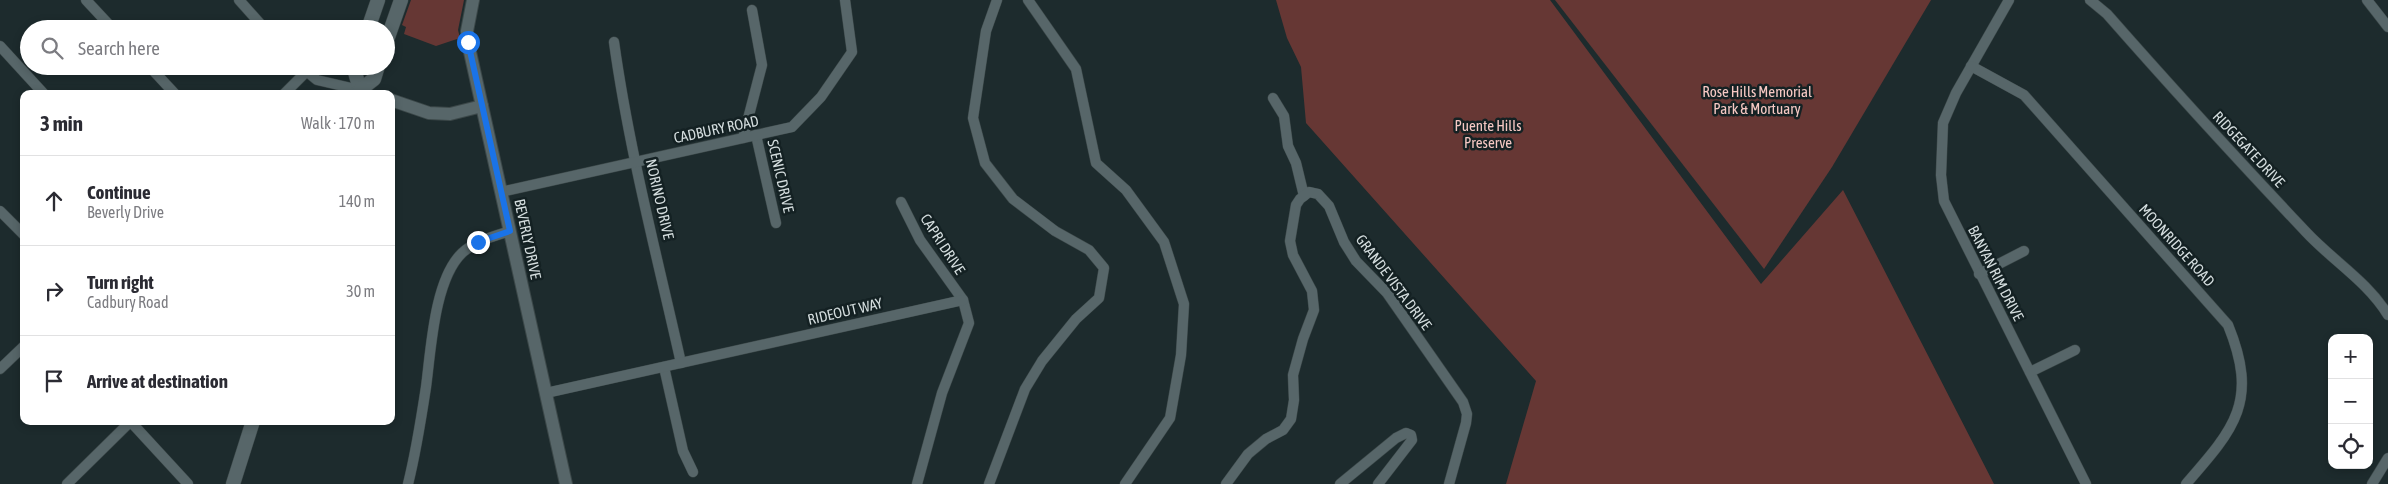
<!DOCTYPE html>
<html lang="en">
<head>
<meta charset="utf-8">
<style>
	:root { --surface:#fff; --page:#f2f2f3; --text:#2b2b33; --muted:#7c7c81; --line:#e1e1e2 }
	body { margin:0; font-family:"Asap Condensed",sans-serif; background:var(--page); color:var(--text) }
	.controls { position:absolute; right:15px; bottom:15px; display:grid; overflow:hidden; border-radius:10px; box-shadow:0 2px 8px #0003 }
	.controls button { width:45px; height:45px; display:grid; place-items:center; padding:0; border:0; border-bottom:1px solid var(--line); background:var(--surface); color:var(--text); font:25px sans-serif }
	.stop { position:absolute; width:15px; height:15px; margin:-11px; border:4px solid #1a73e8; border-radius:50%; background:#fff }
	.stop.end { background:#1a73e8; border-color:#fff; box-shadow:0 1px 5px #0008 }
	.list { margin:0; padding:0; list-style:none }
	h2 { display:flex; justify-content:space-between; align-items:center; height:65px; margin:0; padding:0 20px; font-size:21px }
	h2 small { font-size:16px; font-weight:400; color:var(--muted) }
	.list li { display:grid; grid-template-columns:32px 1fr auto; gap:15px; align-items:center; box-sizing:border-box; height:90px; padding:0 20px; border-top:1px solid var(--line) }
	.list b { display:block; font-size:19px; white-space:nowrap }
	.list p { margin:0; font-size:16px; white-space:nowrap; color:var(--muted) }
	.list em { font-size:16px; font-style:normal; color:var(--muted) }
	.icon { flex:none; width:28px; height:28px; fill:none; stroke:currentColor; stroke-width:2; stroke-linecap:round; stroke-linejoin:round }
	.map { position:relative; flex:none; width:2388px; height:484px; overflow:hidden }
	.search { position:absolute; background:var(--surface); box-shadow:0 2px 8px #0003; left:20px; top:20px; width:375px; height:55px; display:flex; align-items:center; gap:12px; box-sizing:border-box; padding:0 18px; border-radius:28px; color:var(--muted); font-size:19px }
	.panel { position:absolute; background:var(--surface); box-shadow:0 2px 8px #0003; left:20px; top:90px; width:375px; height:335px; border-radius:10px }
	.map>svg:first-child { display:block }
	.green { fill:#663734 }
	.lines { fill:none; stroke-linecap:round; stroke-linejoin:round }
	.minor-casing { stroke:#3c4849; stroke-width:11 }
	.tertiary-casing { stroke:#3c4849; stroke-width:14 }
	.secondary-casing { stroke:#3c4849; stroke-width:15 }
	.minor { stroke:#576669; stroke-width:10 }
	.tertiary { stroke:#576669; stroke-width:12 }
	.secondary { stroke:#576669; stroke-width:14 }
	.route { stroke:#1a73e8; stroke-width:6 }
	.labels { text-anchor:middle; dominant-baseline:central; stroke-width:5; stroke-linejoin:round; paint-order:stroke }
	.park-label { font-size:15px; fill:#f7c9c4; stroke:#142123 }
	.street-label { font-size:15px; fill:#d4ddde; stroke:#142123 }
</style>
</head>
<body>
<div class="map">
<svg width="2388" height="484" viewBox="0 0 2388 484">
	<rect width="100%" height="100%" fill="#1d2b2d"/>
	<g class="green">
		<path d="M411,0H464L458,30L460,38L436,46L404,34L406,27L402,25Z"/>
		<path d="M1276,0H1550L1761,284L1843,190L1994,484H1506L1536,381L1306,123L1301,67L1287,38Z"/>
		<path d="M1555,0H1931L1832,167L1764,269Z"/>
	</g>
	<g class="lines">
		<defs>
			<g id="minor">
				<path d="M86,0L113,29"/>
				<path d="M239,0L265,29"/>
				<path d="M1028,0L1076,69L1096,163L1126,190L1164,242L1184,304L1181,355L1170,418L1125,484"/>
				<path d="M2009,0L1956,93L1943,123L1941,175L1944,201L2086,484"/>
				<path d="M2090,0L2107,14C2172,88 2238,160 2306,232C2333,261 2367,281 2388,315"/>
				<path d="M2367,0L2388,27"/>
				<path d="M614,42C629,150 657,256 681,363"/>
				<path d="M0,46L44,94"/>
				<path d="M149,66L175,94"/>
				<path d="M300,66L317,80L360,90"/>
				<path d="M1971,66L2024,95L2228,325C2259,401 2235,428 2186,484"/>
				<path d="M284,94L306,72"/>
				<path d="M1273,98L1284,116L1288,146L1296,163L1304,196"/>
				<path d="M756,135L776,223"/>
				<path d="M743,138L762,65L752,10"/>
				<path d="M501,192L792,127L821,97L852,52L845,0"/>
				<path d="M901,202L920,240L963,300L969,323L942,393L917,484"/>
				<path d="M0,211L24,235"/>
				<path d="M1979,274L2024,251"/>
				<path d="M664,367L683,451L693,472"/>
				<path d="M0,369L24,346"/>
				<path d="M2030,372L2075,350"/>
				<path d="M546,393L963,300"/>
				<path d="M130,421L188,484"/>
				<path d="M67,484L130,422"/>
				<path d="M408,484C416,452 421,420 426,387C431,350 434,280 462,253C475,241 494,236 510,231"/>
				<path d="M989,484L1025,389L1042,361L1076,319L1099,298L1104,268L1089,250L1055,231L1013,199L985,163L973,118L986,31L997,0"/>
				<path d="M1226,484L1248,454L1266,439L1283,430L1291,419L1294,400L1293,375L1303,339L1314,310L1312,291L1293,255L1290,241L1296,205L1300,199L1309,192L1318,194L1329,206L1344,242L1356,261L1387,293L1463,402L1467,414L1466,423L1449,484"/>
				<path d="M1340,484L1396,438L1406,433L1411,435L1412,440L1378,484"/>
				<path d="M2372,484L2388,458"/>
			</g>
			<g id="tertiary">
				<path d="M473,0L467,31L468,43L566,484"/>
				<path d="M391,100L429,113L450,114L482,106"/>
			</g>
			<g id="secondary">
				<path d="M368,29L378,0"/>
				<path d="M386,43L401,0"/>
				<path d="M356,66L355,72L360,90"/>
				<path d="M359,94L360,90L374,79L378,66"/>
				<path d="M233,484L253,421"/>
			</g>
		</defs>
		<use href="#minor" class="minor-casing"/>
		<use href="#tertiary" class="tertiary-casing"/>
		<use href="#secondary" class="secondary-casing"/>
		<use href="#minor" class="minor"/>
		<use href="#tertiary" class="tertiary"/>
		<use href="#secondary" class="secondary"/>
	</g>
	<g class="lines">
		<path class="route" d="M468,42L510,231L478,242"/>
	</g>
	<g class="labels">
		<g class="park-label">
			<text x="1757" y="91">Rose Hills Memorial<tspan x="1757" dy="17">Park &amp; Mortuary</tspan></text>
			<text x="1488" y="125">Puente Hills<tspan x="1488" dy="17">Preserve</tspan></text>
		</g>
		<g class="street-label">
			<text transform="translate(716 129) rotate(-12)">CADBURY ROAD</text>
			<text transform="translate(2249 149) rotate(47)">RIDGEGATE DRIVE</text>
			<text transform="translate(781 176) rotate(77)">SCENIC DRIVE</text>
			<text transform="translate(660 199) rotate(77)">NORINO DRIVE</text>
			<text transform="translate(528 239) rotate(78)">BEVERLY DRIVE</text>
			<text transform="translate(943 244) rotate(57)">CAPRI DRIVE</text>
			<text transform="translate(2177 245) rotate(48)">MOONRIDGE ROAD</text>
			<text transform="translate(1996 273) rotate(63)">BANYAN RIM DRIVE</text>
			<text transform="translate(1394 282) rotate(53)">GRANDE VISTA DRIVE</text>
			<text transform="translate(845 311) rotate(-13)">RIDEOUT WAY</text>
		</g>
	</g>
</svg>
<div class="controls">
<button>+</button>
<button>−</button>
<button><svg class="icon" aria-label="locate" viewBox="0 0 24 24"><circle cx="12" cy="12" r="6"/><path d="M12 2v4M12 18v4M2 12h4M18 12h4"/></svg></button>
</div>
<div class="stop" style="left:468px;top:42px"></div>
<div class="stop end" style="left:478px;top:242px"></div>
<div class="search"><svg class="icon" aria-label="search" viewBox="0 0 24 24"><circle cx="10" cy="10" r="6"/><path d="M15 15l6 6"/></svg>Search here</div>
<section class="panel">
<h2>3 min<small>Walk · 170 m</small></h2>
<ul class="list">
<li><svg class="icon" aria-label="ahead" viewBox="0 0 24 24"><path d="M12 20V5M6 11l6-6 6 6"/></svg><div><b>Continue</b><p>Beverly Drive</p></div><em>140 m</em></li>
<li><svg class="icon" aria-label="right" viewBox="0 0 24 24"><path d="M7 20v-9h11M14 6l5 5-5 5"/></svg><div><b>Turn right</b><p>Cadbury Road</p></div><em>30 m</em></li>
<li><svg class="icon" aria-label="arrive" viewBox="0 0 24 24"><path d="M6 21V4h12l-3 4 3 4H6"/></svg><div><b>Arrive at destination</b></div></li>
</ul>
</section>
</div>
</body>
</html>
